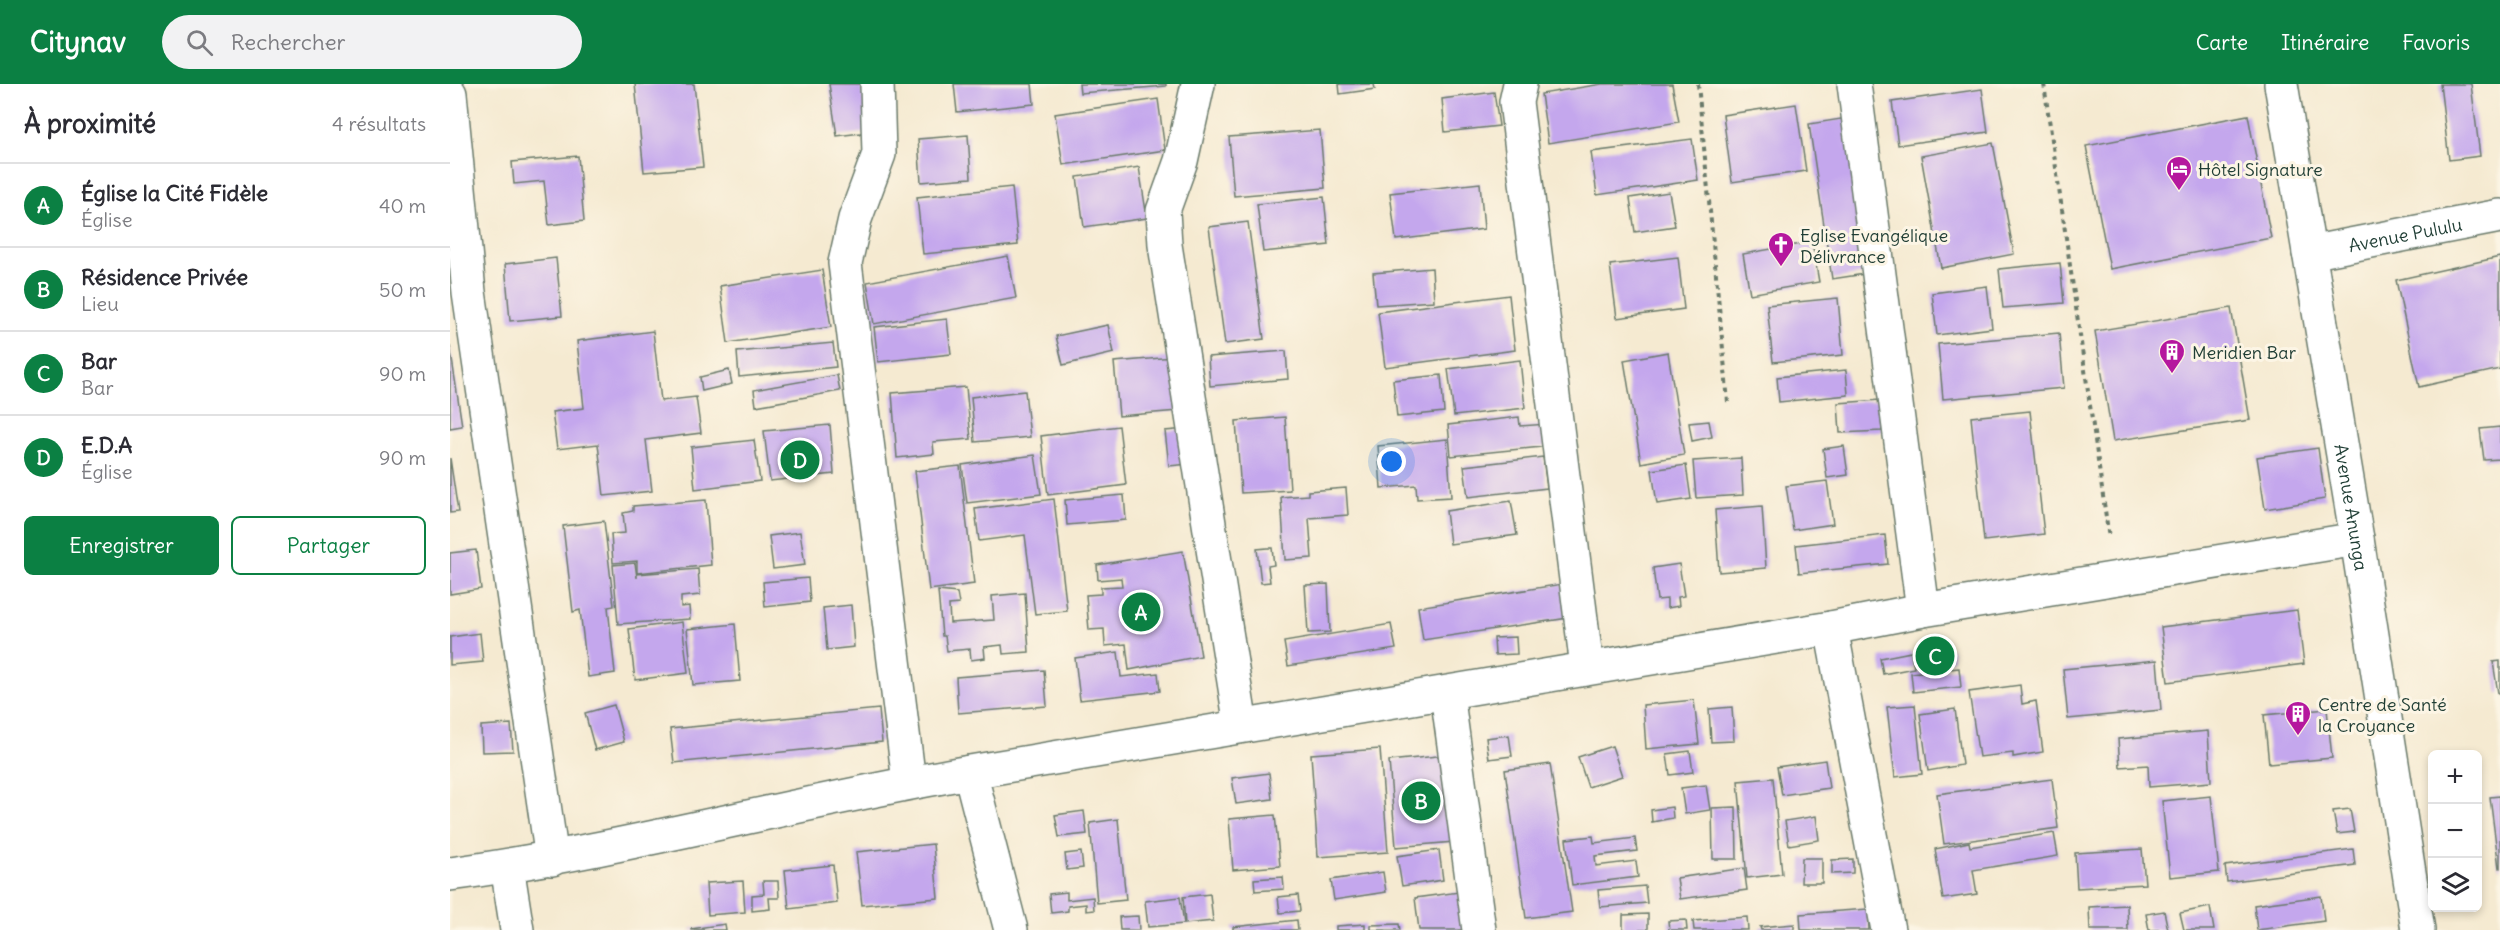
<!DOCTYPE html>
<html lang="fr">
<head>
<meta charset="utf-8">
<style>
	:root { --surface:#fff; --page:#f2f2f3; --text:#2b2b33; --muted:#7c7c81; --line:#e1e1e2; --accent:#0b8043 }
	body { margin:0; font-family:Delius,sans-serif; background:var(--page); color:var(--text) }
	.controls { position:absolute; right:18px; bottom:18px; display:grid; overflow:hidden; border-radius:9px; box-shadow:0 3px 9px #0003 }
	.controls button { width:54px; height:54px; display:grid; place-items:center; padding:0; border:0; border-bottom:2px solid var(--line); background:var(--surface); color:var(--text); font:30px sans-serif }
	.you { position:absolute; left:942px; top:378px; width:21px; height:21px; margin:-15px; border:4px solid #fff; border-radius:50%; background:#1a73e8; box-shadow:0 0 0 9px #1a73e833 }
	.badge { display:grid; place-items:center; width:39px; height:39px; border-radius:50%; background:var(--accent); color:#fff; font-size:20px; font-weight:700 }
	.pin { position:absolute; translate:-50% -50%; border:3px solid #fff; box-shadow:0 2px 6px #0006 }
	.list { margin:0; padding:0; list-style:none }
	h2 { display:flex; justify-content:space-between; align-items:center; height:78px; margin:0; padding:0 24px; font-size:26px }
	h2 small { font-size:20px; font-weight:400; color:var(--muted) }
	.list li { display:grid; grid-template-columns:39px 1fr auto; gap:18px; align-items:center; box-sizing:border-box; height:84px; padding:0 24px; border-top:2px solid var(--line) }
	.list b { display:block; font-size:22px; white-space:nowrap }
	.list p { margin:0; font-size:20px; white-space:nowrap; color:var(--muted) }
	.list em { font-size:20px; font-style:normal; color:var(--muted) }
	.actions { display:flex; gap:12px; padding:18px 24px }
	.actions a { flex:1; padding:14px 0; border:2px solid var(--accent); border-radius:9px; text-align:center; font-size:21px; color:var(--accent) }
	.actions .main { background:var(--accent); color:#fff }
	.icon { flex:none; width:33px; height:33px; fill:none; stroke:currentColor; stroke-width:2; stroke-linecap:round; stroke-linejoin:round }
	.map { position:relative; flex:none; width:2050px; height:846px; overflow:hidden }
	header { display:flex; align-items:center; gap:36px; box-sizing:border-box; height:84px; padding:0 30px; background:var(--accent); color:#fff }
	header strong { font-size:28px }
	nav { display:flex; gap:33px; margin-inline-start:auto; font-size:21px }
	.search { width:420px; height:54px; background:var(--page); display:flex; align-items:center; gap:15px; box-sizing:border-box; padding:0 21px; border-radius:33px; color:var(--muted); font-size:22px }
	main { display:flex }
	aside { flex:1; background:var(--surface) }
	.map>svg:first-child { display:block }
	.building { fill:#c4a7ed }
	.lines { fill:none; stroke-linecap:round; stroke-linejoin:round }
	.minor-casing { stroke:#6a7a6b; stroke-width:36 }
	.path { stroke:#6a7a6b; stroke-width:4; stroke-dasharray:4.5 4.5; stroke-linecap:butt }
	.minor { stroke:#fff; stroke-width:33 }
	.labels { text-anchor:middle; dominant-baseline:central; stroke-width:6; stroke-linejoin:round; paint-order:stroke }
	.poi-label { font-size:18px; fill:#1f3d34; stroke:#fcf5e5; text-anchor:start }
	.street-label { font-size:18px; fill:#1f3d34; stroke:#fcf5e5 }
</style>
</head>
<body>
<header>
<strong>Citynav</strong>
<div class="search"><svg class="icon" aria-label="search" viewBox="0 0 24 24"><circle cx="10" cy="10" r="6"/><path d="M15 15l6 6"/></svg>Rechercher</div>
<nav><a>Carte</a><a>Itinéraire</a><a>Favoris</a></nav>
</header>
<main>
<aside>
<h2>À proximité<small>4 résultats</small></h2>
<ul class="list">
<li><span class="badge">A</span><div><b>Église la Cité Fidèle</b><p>Église</p></div><em>40 m</em></li>
<li><span class="badge">B</span><div><b>Résidence Privée</b><p>Lieu</p></div><em>50 m</em></li>
<li><span class="badge">C</span><div><b>Bar</b><p>Bar</p></div><em>90 m</em></li>
<li><span class="badge">D</span><div><b>E.D.A</b><p>Église</p></div><em>90 m</em></li>
</ul>
<div class="actions"><a class="main">Enregistrer</a><a>Partager</a></div>
</aside>
<div class="map">
<svg width="2050" height="846" viewBox="0 0 2050 846">
	<rect width="100%" height="100%" fill="#fcf5e5"/>
	<filter id="ink" filterUnits="userSpaceOnUse"><feTurbulence type="fractalNoise" baseFrequency=".0167" numOctaves="2"/><feDisplacementMap in="SourceGraphic" scale="12" xChannelSelector="R" yChannelSelector="G"/><feConvolveMatrix kernelMatrix="1 2 1 2 8 2 1 2 1" color-interpolation-filters="sRGB"/></filter>
	<filter id="wash" filterUnits="userSpaceOnUse"><feTurbulence type="fractalNoise" baseFrequency=".008" numOctaves="4" result="noise"/><feDisplacementMap in="SourceGraphic" scale="24" xChannelSelector="R" yChannelSelector="G"/><feGaussianBlur stdDeviation="1.35" result="paint"/><feColorMatrix in="noise" values="0 0 0 0 0 0 0 0 0 0 0 0 0 0 0 0 0 1.4 0 .05"/><feComposite in="paint" operator="in"/></filter>
	<g filter="url(#wash)">
		<rect width="100%" height="100%" fill="#f5ead1"/>
		<g id="blocks">
			<g class="building">
				<path d="M185,0H244L253,83L194,88Z"/>
				<path d="M379,0H411L419,48L387,52Z"/>
				<path d="M504,0H582L584,20L507,28Z"/>
				<path d="M629,0H716V2L630,9Z"/>
				<path d="M889,0H924L925,5L890,10Z"/>
				<path d="M1152,0H1222L1229,38L1098,59L1091,10Z"/>
				<path d="M1990,0H2021L2030,72L1999,76Z"/>
				<path d="M1532,5L1538,48L1448,61L1442,18Z"/>
				<path d="M1044,8L1049,42L995,48L992,15Z"/>
				<path d="M708,15L715,66L613,81L605,30Z"/>
				<path d="M1346,20L1356,87L1282,98L1273,31Z"/>
				<path d="M1798,31L1821,154L1660,185L1636,62Z"/>
				<path d="M1397,34L1421,189L1382,195L1359,40Z"/>
				<path d="M870,46L875,104L784,112L779,53Z"/>
				<path d="M518,51L521,94L471,98L468,55Z"/>
				<path d="M1242,55L1248,96L1147,111L1141,68Z"/>
				<path d="M1543,59L1564,170L1491,184L1471,72Z"/>
				<path d="M128,72L134,137L99,141L94,97L64,100L62,78Z"/>
				<path d="M689,83L697,134L634,143L627,93Z"/>
				<path d="M1030,99L1034,145L946,156L940,109Z"/>
				<path d="M562,103L568,161L473,170L467,113Z"/>
				<path d="M1219,108L1225,142L1185,148L1180,114Z"/>
				<path d="M874,113L879,161L813,168L807,120Z"/>
				<path d="M798,138L814,255L775,260L759,143Z"/>
				<path d="M1362,158L1369,198L1300,210L1293,170Z"/>
				<path d="M558,172L566,214L424,240L417,198Z"/>
				<path d="M1228,173L1234,225L1167,234L1160,181Z"/>
				<path d="M2050,173V285L1969,303L1946,196Z"/>
				<path d="M106,174L112,232L60,237L55,180Z"/>
				<path d="M1610,179L1614,219L1553,224L1549,185Z"/>
				<path d="M982,184L984,217L926,221L923,189Z"/>
				<path d="M372,186L381,243L278,259L270,202Z"/>
				<path d="M1537,202L1542,244L1487,251L1482,209Z"/>
				<path d="M1059,211L1065,266L935,283L928,228Z"/>
				<path d="M1388,214L1393,271L1323,278L1317,221Z"/>
				<path d="M1781,224L1800,336L1663,357L1645,247Z"/>
				<path d="M497,235L501,270L428,278L424,243Z"/>
				<path d="M658,241L664,269L613,281L606,252Z"/>
				<path d="M203,247L211,317L246,313L251,349L196,356L202,407L154,412L148,360L107,365L102,328L134,324L127,257Z"/>
				<path d="M1609,249L1614,304L1493,315L1488,260Z"/>
				<path d="M383,259L386,283L289,293L287,268Z"/>
				<path d="M0,262L12,342L0,344Z"/>
				<path d="M836,267L838,295L760,302L758,273Z"/>
				<path d="M1218,268L1234,371L1191,379L1174,276Z"/>
				<path d="M723,273L728,327L669,332L664,278Z"/>
				<path d="M1070,276L1075,324L1004,332L998,285Z"/>
				<path d="M279,286L282,300L252,307L250,293Z"/>
				<path d="M1396,286L1398,311L1329,318L1327,293Z"/>
				<path d="M387,291L390,307L306,322L304,306Z"/>
				<path d="M991,291L994,328L947,333L943,296Z"/>
				<path d="M516,303L521,355L483,358L484,370L447,374L442,309Z"/>
				<path d="M575,307L580,353L525,358L521,313Z"/>
				<path d="M1430,316L1432,347L1390,349L1388,319Z"/>
				<path d="M1580,327L1594,450L1534,457L1521,333Z"/>
				<path d="M835,333L840,406L791,409L786,337Z"/>
				<path d="M1069,333L1070,342L1098,340L1101,362L1001,372L998,341Z"/>
				<path d="M1259,337L1262,353L1242,357L1239,339Z"/>
				<path d="M380,341L384,390L320,397L314,347Z"/>
				<path d="M669,342L676,401L598,411L591,352Z"/>
				<path d="M2050,343V375L2034,376L2030,345Z"/>
				<path d="M736,345L739,380L719,382L715,347Z"/>
				<path d="M997,355L1001,413L967,415L966,401L931,404L928,362Z"/>
				<path d="M304,356L310,397L245,405L241,363Z"/>
				<path d="M1394,362L1398,391L1377,394L1373,365Z"/>
				<path d="M1868,364L1875,415L1815,425L1807,373Z"/>
				<path d="M585,371L591,410L517,419L512,381Z"/>
				<path d="M1093,373L1097,404L1018,413L1014,382Z"/>
				<path d="M0,374L8,428L0,429Z"/>
				<path d="M1291,374L1293,411L1246,414L1243,377Z"/>
				<path d="M1236,381L1241,415L1207,420L1202,386Z"/>
				<path d="M510,382L524,500L479,506L465,387Z"/>
				<path d="M1377,397L1383,440L1343,446L1336,402Z"/>
				<path d="M896,404L898,431L859,434L862,474L835,476L831,413L858,411V407Z"/>
				<path d="M674,411L676,436L617,441L615,416Z"/>
				<path d="M604,415L617,527L585,530L575,451L529,457L525,425Z"/>
				<path d="M256,416L261,481L187,489V477L163,479L161,450L175,449L173,429L183,427V422Z"/>
				<path d="M1061,417L1067,451L1000,460L996,427Z"/>
				<path d="M1312,422L1316,484L1269,488L1265,426Z"/>
				<path d="M154,437L164,522L158,523L165,589L138,593L130,526L123,528L113,442Z"/>
				<path d="M350,448L355,481L323,485L319,452Z"/>
				<path d="M1435,451L1438,480L1349,489L1346,461Z"/>
				<path d="M817,464H822L824,481L818,482L820,498L811,499L807,465Z"/>
				<path d="M26,466L31,505L0,510V469Z"/>
				<path d="M733,467L751,572L679,586L676,560L655,562L654,545L639,546L636,511L651,510V503L672,502L671,494L648,496L647,481Z"/>
				<path d="M185,479L187,494V490L248,485L250,511L231,513V523L239,522L240,535L168,540L163,481Z"/>
				<path d="M1229,480L1234,512L1228,513L1229,522L1217,524V515L1207,516L1203,484Z"/>
				<path d="M358,494L360,518L315,523L313,498Z"/>
				<path d="M878,500L880,548L858,549L855,501Z"/>
				<path d="M1112,500L1118,534L973,556L968,523Z"/>
				<path d="M488,507L507,509L509,520L499,521L500,539L544,536L542,512L575,509L579,568L553,570L552,561L534,563L535,574L521,576L520,565L497,567L495,552H492Z"/>
				<path d="M401,521L404,563L377,566L373,524Z"/>
				<path d="M1847,526L1854,580L1718,598L1711,543Z"/>
				<path d="M232,538L238,589L185,596L179,545Z"/>
				<path d="M285,540L290,597L243,601L237,545Z"/>
				<path d="M941,540L946,565L838,582L834,558Z"/>
				<path d="M30,549L33,578L0,581V553Z"/>
				<path d="M1066,553L1067,570L1045,571L1044,554Z"/>
				<path d="M1502,565L1503,576L1469,579L1468,569Z"/>
				<path d="M668,568L671,593L708,589L710,607L630,616L625,574Z"/>
				<path d="M1461,568L1464,584L1433,590L1430,574Z"/>
				<path d="M1707,576L1711,626L1618,635L1613,585Z"/>
				<path d="M2050,577V609H2048L2043,578Z"/>
				<path d="M1509,584L1511,603L1463,608L1461,589Z"/>
				<path d="M594,586L597,622L508,629L506,593Z"/>
				<path d="M1570,601L1572,620L1586,617L1593,668L1563,673V669L1529,673L1519,608Z"/>
				<path d="M1244,616L1249,660L1196,665L1193,621Z"/>
				<path d="M164,621L174,658L145,666L135,629Z"/>
				<path d="M1465,621L1472,690L1445,693L1437,623Z"/>
				<path d="M1282,623L1284,657L1261,658L1259,625Z"/>
				<path d="M429,625L432,658L224,679L220,645Z"/>
				<path d="M1505,625L1512,681L1478,687L1470,630Z"/>
				<path d="M1877,625L1882,674L1819,680L1814,631Z"/>
				<path d="M61,640L63,667L32,668L31,642Z"/>
				<path d="M1758,647L1761,698L1699,703L1698,681L1670,683L1668,655Z"/>
				<path d="M1059,651L1062,672L1039,675L1036,654Z"/>
				<path d="M1162,662L1172,692L1138,703L1128,673Z"/>
				<path d="M930,665L938,768L868,773L861,670Z"/>
				<path d="M1240,667L1243,688L1220,691L1217,670Z"/>
				<path d="M997,671L1004,758L946,763L939,677Z"/>
				<path d="M1375,676L1379,704L1332,711L1327,683Z"/>
				<path d="M1100,680L1122,828L1076,834L1055,686Z"/>
				<path d="M819,689L822,715L786,720L782,694Z"/>
				<path d="M1323,694L1332,790L1297,794L1288,697Z"/>
				<path d="M1602,695L1608,744L1494,760L1487,710Z"/>
				<path d="M1256,701L1260,726L1235,730L1231,704Z"/>
				<path d="M1761,712L1769,788L1720,793L1712,717Z"/>
				<path d="M2050,712V784H2049L2040,713Z"/>
				<path d="M1222,723L1223,734L1202,738L1201,726Z"/>
				<path d="M1286,723L1287,775H1263L1262,724Z"/>
				<path d="M1900,725L1904,748L1887,750L1883,727Z"/>
				<path d="M634,727L637,750L609,753L605,731Z"/>
				<path d="M825,731L830,782L783,786L779,735Z"/>
				<path d="M1366,732L1369,756L1339,761L1335,737Z"/>
				<path d="M668,735L676,816L647,819L640,739Z"/>
				<path d="M1604,749L1608,772L1523,786L1527,810L1493,815L1485,765L1519,758L1520,763Z"/>
				<path d="M1143,752L1144,759L1185,754L1187,767L1145,772L1146,782L1186,777L1188,793L1122,801L1116,755Z"/>
				<path d="M483,760L488,814L412,821L406,768Z"/>
				<path d="M1692,765L1695,800L1627,804L1625,769Z"/>
				<path d="M1903,765L1905,781L1777,798L1775,782Z"/>
				<path d="M989,766L993,796L952,802L947,772Z"/>
				<path d="M631,768L633,784L617,786L615,770Z"/>
				<path d="M1352,774H1372V799H1351Z"/>
				<path d="M1403,775V789L1382,790V776Z"/>
				<path d="M383,781L387,819L339,825L335,786Z"/>
				<path d="M1294,784L1297,806L1230,815L1227,794Z"/>
				<path d="M933,788L936,808L884,816L881,796Z"/>
				<path d="M833,793L834,805L805,807L804,795Z"/>
				<path d="M293,797L295,828L258,831L256,799Z"/>
				<path d="M313,797H328L329,814H319L320,825L302,827V811L314,810Z"/>
				<path d="M1195,802L1197,819L1150,823L1148,806Z"/>
				<path d="M617,808V816L643,813L644,826L636,827V820L618,822V827L601,829L599,810Z"/>
				<path d="M1009,808L1014,846H969L965,814Z"/>
				<path d="M760,810L763,837L735,840L733,813Z"/>
				<path d="M848,811L850,827L830,829L828,813Z"/>
				<path d="M1871,812L1874,837L1807,846L1804,821Z"/>
				<path d="M730,813L734,840L698,843L695,817Z"/>
				<path d="M1677,821L1678,846H1640L1639,823Z"/>
				<path d="M1760,823L1764,846H1734L1730,829Z"/>
				<path d="M1418,825L1419,846H1351L1350,830Z"/>
				<path d="M1714,827L1718,846H1699L1696,830Z"/>
				<path d="M1198,830V846H1173V831Z"/>
				<path d="M688,832L689,846H670L669,833Z"/>
				<path d="M1297,833L1298,846H1244L1243,837Z"/>
				<path d="M847,836L848,846H783V843Z"/>
				<path d="M1236,836L1237,846H1219L1218,837Z"/>
				<path d="M275,840L276,846H241V845Z"/>
				<path d="M915,840V846H886V842Z"/>
				<path d="M949,840L950,846H921V841Z"/>
				<path d="M1344,840V846H1311L1310,843Z"/>
			</g>
		</g>
	</g>
	<g filter="url(#ink)">
		<use href="#blocks" fill-opacity="0" stroke="#6a7a6b" stroke-width="1.5"/>
		<g class="lines">
			<defs>
				<g id="minor">
					<path d="M427,0L429,70L405,135L395,179L459,698"/>
					<path d="M748,0L731,77L713,127L715,161L791,642"/>
					<path d="M1070,0L1066,18L1137,583"/>
					<path d="M1404,0L1473,526"/>
					<path id="s1" d="M1831,0L1907,455L1968,846"/>
					<path d="M0,10L19,208L102,775"/>
					<path id="s2" d="M1859,169L2050,132"/>
					<path d="M1381,544L1438,846"/>
					<path d="M997,609L1029,846"/>
					<path d="M520,688L561,846"/>
					<path d="M57,782L67,846"/>
					<path d="M0,790C175,766 346,718 520,688L1381,544L1473,526L1907,455"/>
				</g>
			</defs>
			<use href="#minor" class="minor-casing"/>
			<g class="path">
				<path d="M1248,0L1278,318"/>
				<path d="M1594,0L1659,454"/>
			</g>
			<use href="#minor" class="minor"/>
		</g>
	</g>
	<defs>
		<symbol id="hotel-pin" viewBox="-11 -11 22 30"><path d="M0 17L-7.5 6A9.5 9.5 0 1 1 7.5 6Z" fill="#b5179e" stroke="#fcf5e5"/><path d="M-6-4.5h1.5V1H6V5H4.5V3h-9V5H-6ZM-4 0a1.8 1.8 0 1 1 3.6 0ZM.5 0V-2.5h3Q6-2.5 6 0Z" fill="#fff"/></symbol>
		<symbol id="church-pin" viewBox="-11 -11 22 30"><path d="M0 17L-7.5 6A9.5 9.5 0 1 1 7.5 6Z" fill="#b5179e" stroke="#fcf5e5"/><path d="M-1.2-6h2.4v3.5h3.3v2.4h-3.3V6h-2.4V-.1h-3.3v-2.4h3.3Z" fill="#fff"/></symbol>
		<symbol id="building-pin" viewBox="-11 -11 22 30"><path d="M0 17L-7.5 6A9.5 9.5 0 1 1 7.5 6Z" fill="#b5179e" stroke="#fcf5e5"/><path d="M-4-6H4V6H1V3H-1V6H-4ZM-2.5-4.3h1.7v1.8h-1.7ZM.8-4.3h1.7v1.8H.8ZM-2.5-1h1.7V.8h-1.7ZM.8-1h1.7V.8H.8Z" fill="#fff"/></symbol>
	</defs>
	<g fill-rule="evenodd">
		<use href="#hotel-pin" x="1714" y="70" width="30" height="40"/>
		<use href="#church-pin" x="1316" y="146" width="30" height="40"/>
		<use href="#building-pin" x="1707" y="253" width="30" height="40"/>
		<use href="#building-pin" x="1833" y="615" width="30" height="40"/>
	</g>
	<g class="labels">
		<g class="poi-label">
			<text x="1748" y="85">Hôtel Signature</text>
			<text x="1350" y="151">Eglise Evangélique<tspan x="1350" dy="21">Délivrance</tspan></text>
			<text x="1742" y="268">Meridien Bar</text>
			<text x="1868" y="620">Centre de Santé<tspan x="1868" dy="21">la Croyance</tspan></text>
		</g>
		<g class="street-label">
			<text stroke="none"><textPath href="#s2" startOffset="98">Avenue Pululu</textPath></text>
			<text stroke="none"><textPath href="#s1" startOffset="429">Avenue Anunga</textPath></text>
		</g>
	</g>
</svg>
<div class="controls">
<button>+</button>
<button>−</button>
<button><svg class="icon" aria-label="layers" viewBox="0 0 24 24"><path d="M12 4l9 5-9 5-9-5zM3 14l9 5 9-5"/></svg></button>
</div>
<div class="you"></div>
<div class="pin badge" style="left:691px;top:528px">A</div>
<div class="pin badge" style="left:971px;top:717px">B</div>
<div class="pin badge" style="left:1485px;top:572px">C</div>
<div class="pin badge" style="left:350px;top:376px">D</div>
</div>
</main>
</body>
</html>
